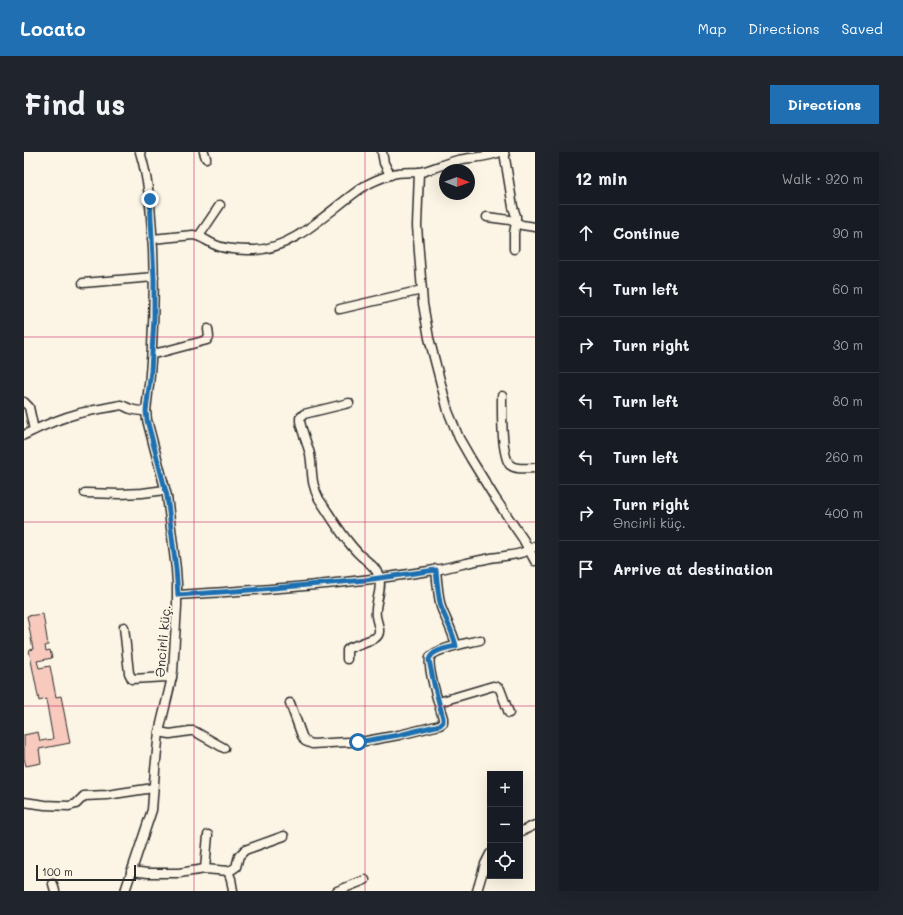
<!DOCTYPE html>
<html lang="en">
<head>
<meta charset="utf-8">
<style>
	:root { --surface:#171b24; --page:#20242c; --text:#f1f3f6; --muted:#9ea1a6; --line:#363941; --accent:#1f6fb2 }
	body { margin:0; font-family:Mali,sans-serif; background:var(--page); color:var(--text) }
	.controls { position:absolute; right:12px; bottom:12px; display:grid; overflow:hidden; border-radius:0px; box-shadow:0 4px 16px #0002 }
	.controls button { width:36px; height:36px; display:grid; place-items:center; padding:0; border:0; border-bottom:1px solid var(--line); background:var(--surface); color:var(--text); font:20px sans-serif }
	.compass { position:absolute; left:415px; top:12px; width:36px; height:36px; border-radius:50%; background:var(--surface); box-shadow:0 4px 16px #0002; rotate:91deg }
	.scale { position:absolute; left:12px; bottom:10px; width:100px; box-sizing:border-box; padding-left:4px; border:2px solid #2b2b2b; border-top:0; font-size:11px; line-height:14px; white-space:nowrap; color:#2b2b2b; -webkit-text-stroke:3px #fcf5e5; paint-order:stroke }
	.stop { position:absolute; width:12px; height:12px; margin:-9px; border:3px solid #1f6fb2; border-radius:50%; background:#fff }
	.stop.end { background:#1f6fb2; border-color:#fff; box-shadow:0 1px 4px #0008 }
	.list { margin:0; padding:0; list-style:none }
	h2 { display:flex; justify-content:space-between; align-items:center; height:52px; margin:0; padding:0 16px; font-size:17px }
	h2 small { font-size:13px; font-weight:400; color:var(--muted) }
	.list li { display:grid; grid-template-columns:26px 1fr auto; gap:12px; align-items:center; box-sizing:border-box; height:56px; padding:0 16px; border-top:1px solid var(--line) }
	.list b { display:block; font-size:15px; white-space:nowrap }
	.list p { margin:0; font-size:13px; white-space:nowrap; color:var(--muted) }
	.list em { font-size:13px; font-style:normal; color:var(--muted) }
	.icon { flex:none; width:22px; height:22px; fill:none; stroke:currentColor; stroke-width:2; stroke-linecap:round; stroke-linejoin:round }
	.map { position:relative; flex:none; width:511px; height:739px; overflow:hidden; border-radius:0px }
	header { display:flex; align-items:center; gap:24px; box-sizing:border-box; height:56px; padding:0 20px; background:var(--accent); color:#fff }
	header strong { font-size:19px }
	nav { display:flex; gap:22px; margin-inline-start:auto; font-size:14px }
	.intro { display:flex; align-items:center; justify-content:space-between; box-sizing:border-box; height:96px; padding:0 24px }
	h1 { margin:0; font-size:28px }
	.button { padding:10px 18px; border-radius:0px; background:var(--accent); color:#fff; font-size:14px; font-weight:700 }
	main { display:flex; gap:24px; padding:0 24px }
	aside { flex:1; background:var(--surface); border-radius:0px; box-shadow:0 4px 16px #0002 }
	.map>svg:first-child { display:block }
	.building { fill:#f8c9bd; stroke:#2b2b2b }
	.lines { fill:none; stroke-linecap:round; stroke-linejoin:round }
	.minor-casing { stroke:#2b2b2b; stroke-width:11 }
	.minor { stroke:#fcf5e5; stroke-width:8 }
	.route { stroke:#1f6fb2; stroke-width:5 }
	.grid { fill:none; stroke:#c2185b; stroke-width:1; stroke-opacity:0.55 }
	.labels { text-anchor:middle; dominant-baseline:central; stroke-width:3.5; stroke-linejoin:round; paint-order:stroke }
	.street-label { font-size:13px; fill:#2b2b2b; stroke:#fcf5e5 }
</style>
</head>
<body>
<header>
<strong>Locato</strong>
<nav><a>Map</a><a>Directions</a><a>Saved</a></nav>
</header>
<div class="intro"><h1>Find us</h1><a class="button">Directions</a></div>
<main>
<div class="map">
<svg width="511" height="739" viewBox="0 0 511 739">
	<rect width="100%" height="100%" fill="#fcf5e5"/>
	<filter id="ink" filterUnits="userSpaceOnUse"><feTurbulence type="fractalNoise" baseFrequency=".025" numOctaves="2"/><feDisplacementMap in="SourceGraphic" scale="8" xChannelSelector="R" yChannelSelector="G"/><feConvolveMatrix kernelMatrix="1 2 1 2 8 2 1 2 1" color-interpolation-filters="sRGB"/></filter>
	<g filter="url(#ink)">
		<path class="building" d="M19,462L24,493L21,494L22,499L26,498L28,506L13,509L15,516L26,514L32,545L37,544L46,591L15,597L17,611L2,614L0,606V583L14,580L16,589L29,587L22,547L15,549L5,498L9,497L3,464Z"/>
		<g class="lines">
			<defs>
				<g id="minor">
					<path d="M180,0L182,6"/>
					<path d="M358,0L360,11L366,23"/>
					<path d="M480,0L489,55L492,64V71L490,81V97"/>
					<path d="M395,20L393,74L399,152L405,186L424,259L435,286L447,307L471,346L499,387L511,409"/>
					<path d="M463,65L486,68L498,73L511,75"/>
					<path d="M175,84L196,53"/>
					<path d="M128,87L169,83C178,84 185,91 194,94C205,98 218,98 230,98C271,97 306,57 339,35C347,30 357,26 366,23C376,19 387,21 397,20C409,17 422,11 434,8C448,5 462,6 476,0"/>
					<path d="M59,131L130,125"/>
					<path d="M316,157L398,138"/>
					<path d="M128,202L138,200L183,188L185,185L184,177"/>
					<path d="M478,244C478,258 477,303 486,313C492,318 504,316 511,316"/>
					<path d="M0,250L5,255L10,278"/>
					<path d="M0,283C18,274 37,266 56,261C69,258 83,256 97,253C101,254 103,256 107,257C112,259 117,259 122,259"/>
					<path d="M61,341L96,342L118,341L141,338"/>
					<path d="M412,417C413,430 414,443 417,455C422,468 429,480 432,493"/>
					<path d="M154,443C240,438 326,432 411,418C428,415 445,410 462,407C478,403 497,405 511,394"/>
					<path d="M100,475L105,521L108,527L142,525L148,526"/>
					<path d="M323,507V498L325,496L351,486C359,481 353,472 352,464C350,451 359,438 355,425C353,416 344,410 337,404C320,388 308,366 295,347C286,330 289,319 286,302C283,291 278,280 276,269V266L280,262L325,251"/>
					<path d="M415,550L469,534L473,535L476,537L485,561"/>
					<path d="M266,551L278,584L281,589L288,592L342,589L375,583L416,573L419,571V566C415,553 403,517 406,505C413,496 444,491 456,488"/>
					<path d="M135,580L146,582L166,579H170L200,596"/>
					<path d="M0,650L21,653L45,654L52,652L60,644L83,643L129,636"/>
					<path d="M496,680L511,673"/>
					<path d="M181,717L184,683"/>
					<path d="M107,719L124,721H155L181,717L204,719L209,717L212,715L215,704L221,698L260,684"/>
					<path d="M204,719L207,727L209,739"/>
					<path d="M29,732L31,739"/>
					<path d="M101,739L128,658L131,618L135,580L146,534L149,519L153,454V432L152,417L143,344L123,268L122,259C129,205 131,151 129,97C127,64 126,32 116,0"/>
					<path d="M313,739L341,728"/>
					<path d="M453,739L461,712L466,702"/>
				</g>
			</defs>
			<use href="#minor" class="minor-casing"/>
			<use href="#minor" class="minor"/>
		</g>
	</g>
	<g class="lines" filter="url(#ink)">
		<path class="route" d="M126,47L130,126V166L127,219L122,259L123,268L143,344L152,417L154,443L226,438L341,428L412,418C413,430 414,443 417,455C422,468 429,480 432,494C424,496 407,498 405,508L410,532L419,566V570L416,573L375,583L334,590"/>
	</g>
	<path class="grid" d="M170,0V739M341,0V739M0,185H511M0,370H511M0,554H511"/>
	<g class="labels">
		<g class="street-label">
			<text transform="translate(138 489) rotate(-85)">Əncirli küç.</text>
		</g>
	</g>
</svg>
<div class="controls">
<button>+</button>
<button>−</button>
<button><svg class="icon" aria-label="locate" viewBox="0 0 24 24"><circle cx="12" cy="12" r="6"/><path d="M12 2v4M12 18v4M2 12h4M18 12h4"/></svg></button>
</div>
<svg class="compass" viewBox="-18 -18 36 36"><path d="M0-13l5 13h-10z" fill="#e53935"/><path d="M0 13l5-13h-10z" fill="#9ea1a6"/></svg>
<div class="scale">100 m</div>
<div class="stop" style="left:334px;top:590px"></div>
<div class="stop end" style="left:126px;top:47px"></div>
</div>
<aside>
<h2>12 min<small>Walk · 920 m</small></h2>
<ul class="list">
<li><svg class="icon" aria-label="ahead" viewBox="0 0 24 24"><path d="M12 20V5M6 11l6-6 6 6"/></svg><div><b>Continue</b></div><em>90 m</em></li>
<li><svg class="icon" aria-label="left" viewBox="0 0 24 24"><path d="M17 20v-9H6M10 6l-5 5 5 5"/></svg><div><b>Turn left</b></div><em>60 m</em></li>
<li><svg class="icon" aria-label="right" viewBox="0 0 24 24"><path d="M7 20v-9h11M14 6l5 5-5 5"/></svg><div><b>Turn right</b></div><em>30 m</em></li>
<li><svg class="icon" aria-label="left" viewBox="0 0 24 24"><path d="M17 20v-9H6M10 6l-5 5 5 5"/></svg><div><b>Turn left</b></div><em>80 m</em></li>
<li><svg class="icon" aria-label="left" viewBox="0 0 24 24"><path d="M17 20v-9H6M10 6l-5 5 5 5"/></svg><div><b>Turn left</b></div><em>260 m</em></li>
<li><svg class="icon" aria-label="right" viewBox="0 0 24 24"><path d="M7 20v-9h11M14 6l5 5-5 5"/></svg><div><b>Turn right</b><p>Əncirli küç.</p></div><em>400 m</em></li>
<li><svg class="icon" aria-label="arrive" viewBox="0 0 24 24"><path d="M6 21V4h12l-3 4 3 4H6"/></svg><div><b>Arrive at destination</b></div></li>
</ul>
</aside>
</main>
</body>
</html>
